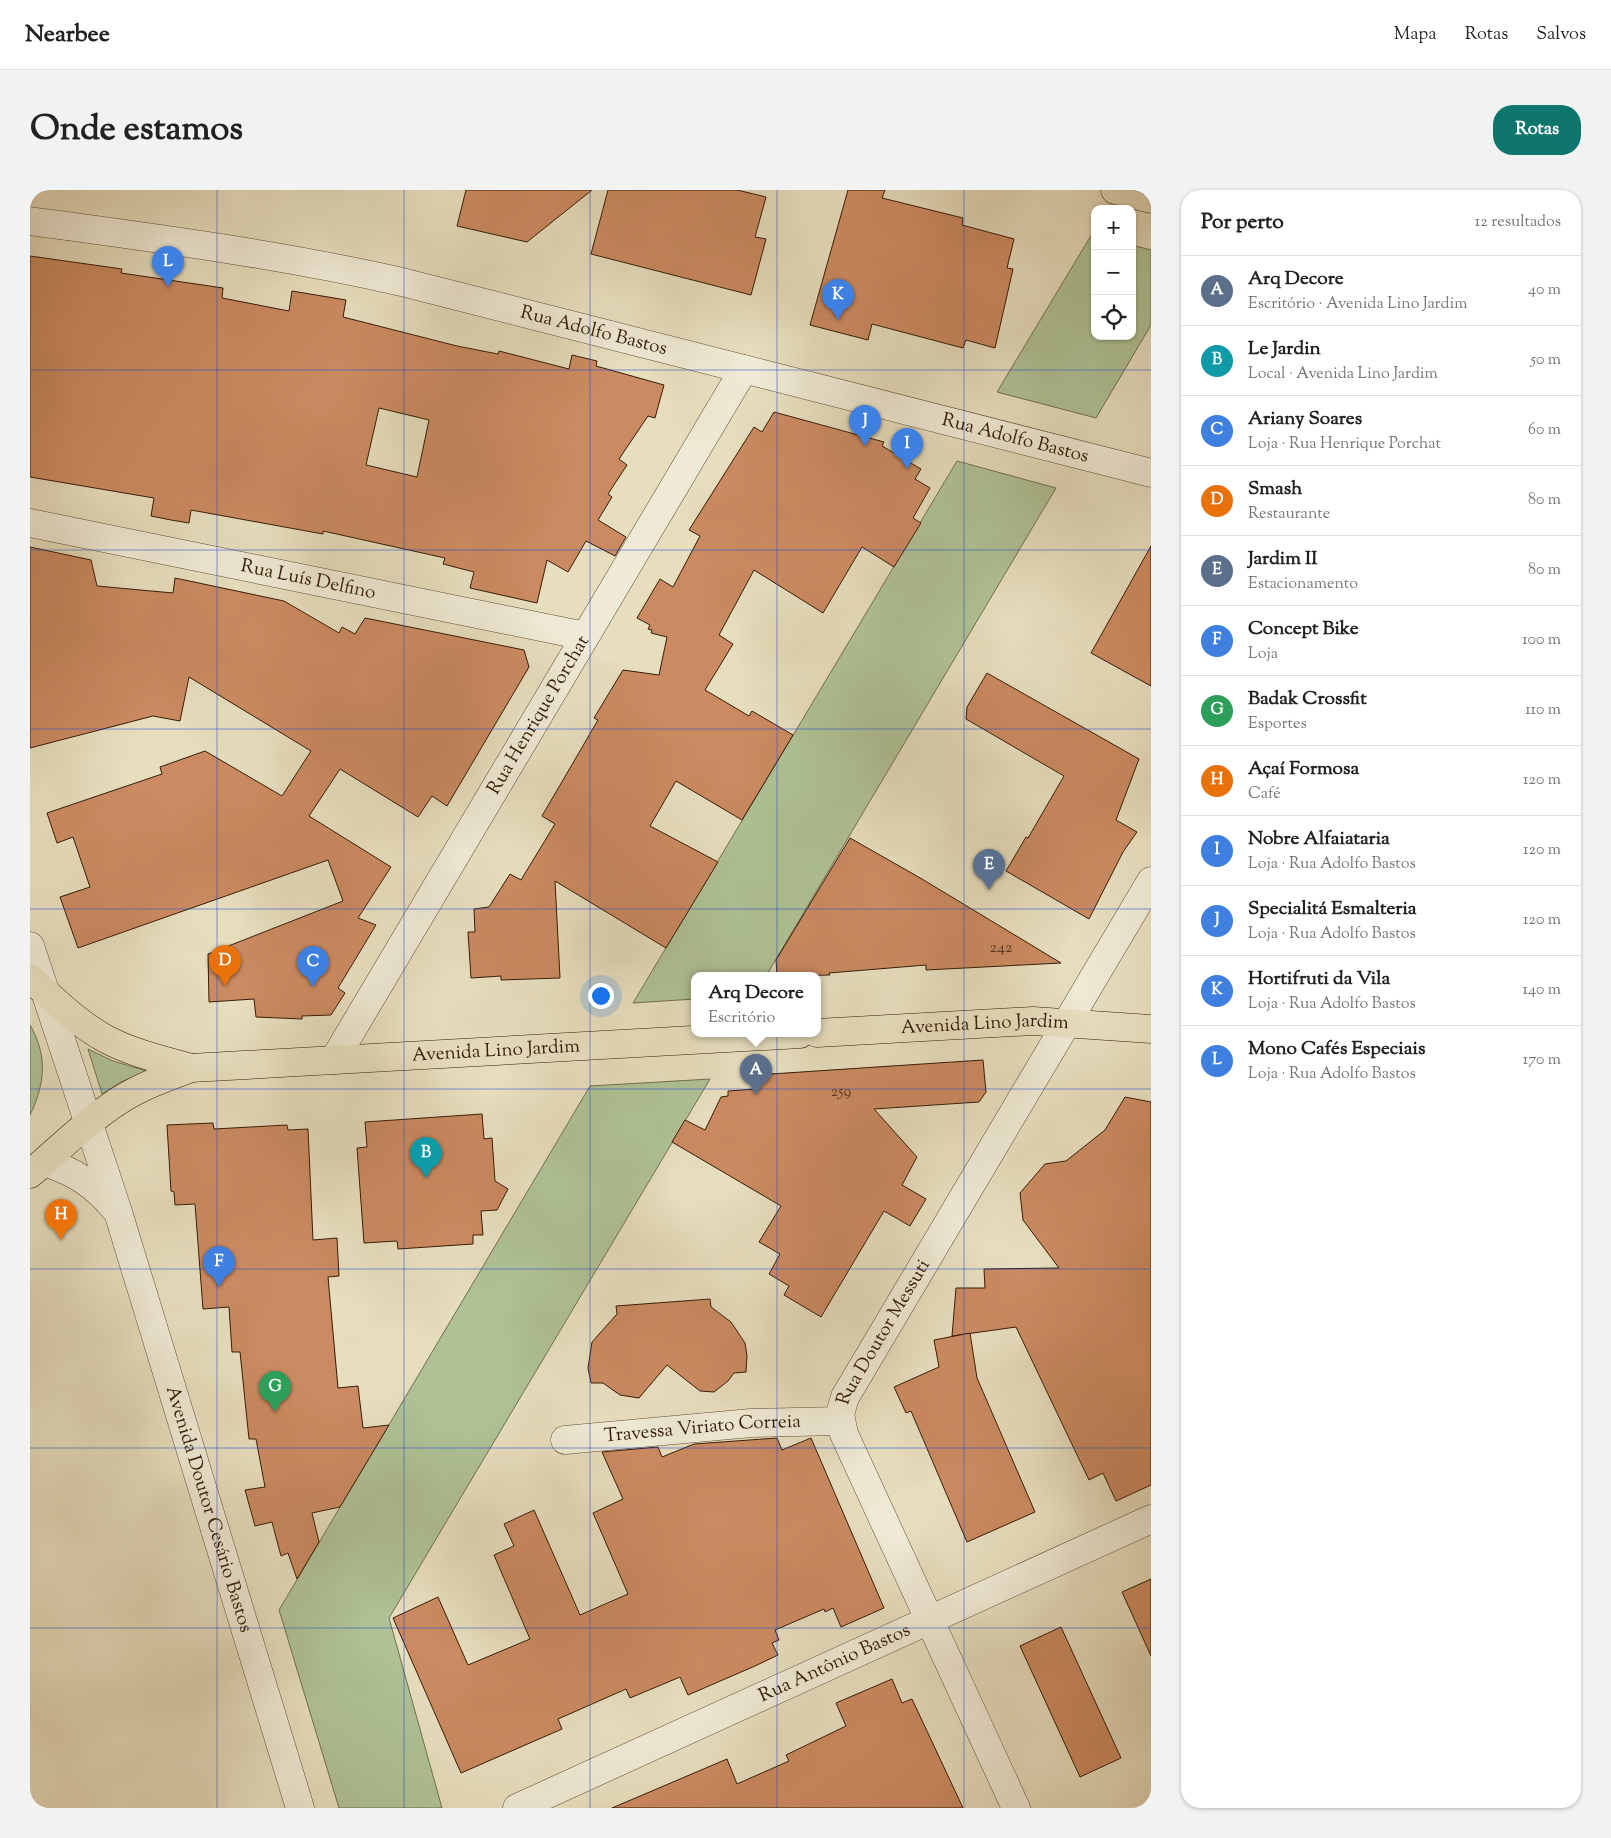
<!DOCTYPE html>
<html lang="pt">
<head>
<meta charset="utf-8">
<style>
	:root { --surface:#fff; --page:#f2f2f2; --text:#222; --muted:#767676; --line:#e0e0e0; --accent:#0f766e }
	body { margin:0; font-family:"Sorts Mill Goudy",serif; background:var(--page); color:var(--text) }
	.controls { position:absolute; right:15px; top:15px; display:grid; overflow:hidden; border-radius:10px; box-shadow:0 1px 4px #0004 }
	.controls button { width:45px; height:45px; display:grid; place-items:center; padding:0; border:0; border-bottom:1px solid var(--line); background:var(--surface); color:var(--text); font:25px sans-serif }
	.you { position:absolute; left:570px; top:805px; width:18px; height:18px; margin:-12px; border:4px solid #fff; border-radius:50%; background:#1a73e8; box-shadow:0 0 0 8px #1a73e833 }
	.badge { display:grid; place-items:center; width:32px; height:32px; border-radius:50%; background:var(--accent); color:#fff; font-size:16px; font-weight:700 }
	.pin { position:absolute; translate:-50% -41px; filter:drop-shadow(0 1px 2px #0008) }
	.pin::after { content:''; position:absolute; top:26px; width:18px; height:15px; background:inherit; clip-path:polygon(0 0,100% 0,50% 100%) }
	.popup { position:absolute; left:661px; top:782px; width:130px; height:65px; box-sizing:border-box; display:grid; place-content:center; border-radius:10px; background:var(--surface); filter:drop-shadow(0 1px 4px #0005); font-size:16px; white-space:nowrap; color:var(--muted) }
	.popup b { font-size:19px; color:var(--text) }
	.popup::after { content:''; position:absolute; left:50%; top:100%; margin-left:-10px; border:10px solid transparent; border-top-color:var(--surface) }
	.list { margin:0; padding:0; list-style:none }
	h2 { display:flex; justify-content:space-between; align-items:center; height:65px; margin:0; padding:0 20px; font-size:21px }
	h2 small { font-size:16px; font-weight:400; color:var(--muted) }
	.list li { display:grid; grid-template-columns:32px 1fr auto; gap:15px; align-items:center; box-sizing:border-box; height:70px; padding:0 20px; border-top:1px solid var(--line) }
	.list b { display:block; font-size:19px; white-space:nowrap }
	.list p { margin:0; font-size:16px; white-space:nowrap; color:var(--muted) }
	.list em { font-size:16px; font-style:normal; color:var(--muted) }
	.icon { flex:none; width:28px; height:28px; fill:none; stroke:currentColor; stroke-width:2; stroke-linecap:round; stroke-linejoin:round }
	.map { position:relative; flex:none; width:1121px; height:1618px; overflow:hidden; border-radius:20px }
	header { display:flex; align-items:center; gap:30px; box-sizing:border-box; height:70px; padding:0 25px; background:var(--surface); border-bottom:1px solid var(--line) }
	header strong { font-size:24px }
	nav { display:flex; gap:28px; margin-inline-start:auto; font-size:18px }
	.intro { display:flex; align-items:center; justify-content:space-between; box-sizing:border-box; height:120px; padding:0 30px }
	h1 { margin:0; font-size:35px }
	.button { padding:12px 22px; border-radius:20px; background:var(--accent); color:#fff; font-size:18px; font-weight:700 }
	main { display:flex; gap:30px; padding:0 30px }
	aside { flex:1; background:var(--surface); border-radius:20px; box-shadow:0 1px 4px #0004 }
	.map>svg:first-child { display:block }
	.green { fill:#afc296; stroke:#726f4e }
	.building { fill:#cb8a61; stroke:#351c06; fill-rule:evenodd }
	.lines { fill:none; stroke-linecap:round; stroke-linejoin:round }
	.minor-casing { stroke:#624c34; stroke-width:29 }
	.major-casing { stroke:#351c06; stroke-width:29 }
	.highway-casing { stroke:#351c06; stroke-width:29 }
	.minor { stroke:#efead5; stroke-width:28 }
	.major { stroke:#e7debe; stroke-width:28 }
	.highway { stroke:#e7debe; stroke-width:28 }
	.grid { fill:none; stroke:#1d4ed8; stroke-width:1; stroke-opacity:0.55 }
	.labels { text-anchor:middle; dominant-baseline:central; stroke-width:5; stroke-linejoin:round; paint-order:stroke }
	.number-label { font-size:16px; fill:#5a381d }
	.street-label { font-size:19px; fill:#351c06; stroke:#efead5 }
</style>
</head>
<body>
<header>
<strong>Nearbee</strong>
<nav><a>Mapa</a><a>Rotas</a><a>Salvos</a></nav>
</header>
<div class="intro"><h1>Onde estamos</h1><a class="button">Rotas</a></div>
<main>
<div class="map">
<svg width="1121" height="1618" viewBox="0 0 1121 1618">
	<rect width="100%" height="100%" fill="#e7debe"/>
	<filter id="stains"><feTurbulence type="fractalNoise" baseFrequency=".004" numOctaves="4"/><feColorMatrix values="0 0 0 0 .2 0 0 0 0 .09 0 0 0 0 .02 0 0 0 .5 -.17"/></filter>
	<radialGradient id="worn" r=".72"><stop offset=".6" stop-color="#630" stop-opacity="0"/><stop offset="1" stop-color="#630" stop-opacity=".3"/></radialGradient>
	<g class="green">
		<path d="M1062,44L1065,45V146H1102V55L1121,60V135L1066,228L967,202Z"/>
		<path d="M927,271L1026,298L736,786H665V809L603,813Z"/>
		<path d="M0,835C18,866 15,894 0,925Z"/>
		<path d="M58,859L83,871L117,881L91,892L72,904Z"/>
		<path d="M680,889L359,1428L412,1618H309L249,1420L560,896Z"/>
	</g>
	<g class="building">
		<path d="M436,0H562L497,52L427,36Z"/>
		<path d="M578,0H707L736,7L725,47L736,49L721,105L561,64Z"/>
		<path d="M818,0H855L852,8L933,28L932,35L984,49L977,78L983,79L965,158L936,150L933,158L842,134L838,150L780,135Z"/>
		<path d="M0,66L92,79L91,83L193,98L192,108L259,121L262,101L316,110L313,127L427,156L468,164L469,161L539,179L542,165L567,171L566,176L634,195L625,228L618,226L589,269L597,275L578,304L582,307L568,330L596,347L585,366L556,351L538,382L517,370L507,413L440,398L444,382L413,374L415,368L293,341V344L161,320L159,333L141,330L121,326L124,308L0,287ZM349,218L399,230L387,287L336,275Z"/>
		<path d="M744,222L854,252L852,256L891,279L885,289L900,298L883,328L891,333L864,377L832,357L793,423L724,380L689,445L703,454L675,500L719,526L722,521L763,545L712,630L646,591L620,636L688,672L636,758L525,691L530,788L471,790V786L441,788L438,742H445L444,719L459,717L480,684L491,690L525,634L512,626L568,530L564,528L593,480L629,485L637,447L621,443L622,440L618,439L620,435L607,428L630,389L643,397L670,346L659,340L724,237L732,242Z"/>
		<path d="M1121,356V496L1061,463Z"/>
		<path d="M0,357L61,370L67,396L143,403L145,388L254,411L309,443L312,437L325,444L335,428L494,460L499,477L417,616L402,606L388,627L310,579L279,626L361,677L328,728L346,735L308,798L315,803L301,825L272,826V829L226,827L224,809L179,812L178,764L313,711L298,670L48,758L30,707L60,697L43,647L27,653L17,623L132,584L130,577L175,561L252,606L281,561L159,487L150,531L123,526L0,558Z"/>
		<path d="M957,483L1109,569L1086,630L1107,642L1093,662L1059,729L976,681L996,647L998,648L1034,586L936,529L937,517Z"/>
		<path d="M820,648L892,689L1031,773L896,780V775L799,783L800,785L747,786L746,770Z"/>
		<path d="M953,870L956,902L949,912L844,919L887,967L872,995L896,1009L880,1036L854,1021L791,1127L754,1105L759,1096L739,1084L750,1064L729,1052L751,1016L642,952L655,930L675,940L691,907L698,906V901L727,899L726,885Z"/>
		<path d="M1095,907L1121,912V1295L1086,1311L1073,1283L1059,1290L986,1137L922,1146L926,1098H955L954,1079L1029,1078L993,1030L990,1003L1015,974L1036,971L1075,940Z"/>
		<path d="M452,924L454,949L462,948L465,991L478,999L467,1020L451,1021L453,1045H443V1054L368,1059L367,1051L334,1053L327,958L337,957L335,932Z"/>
		<path d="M183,933L184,939L257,935L258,940L278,939L283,1050L307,1048L309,1086L298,1087L308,1198L328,1196L333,1238L359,1235L310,1317L282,1323L289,1352L267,1389L258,1363L251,1366L242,1332L225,1336L215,1300L235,1297L226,1249H219L210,1162H202L199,1117L173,1119L165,1014L145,1015L144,1002L141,1001L137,935Z"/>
		<path d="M680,1109L681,1117L701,1132L715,1153L717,1166L716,1182L704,1183L698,1191L684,1202L670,1201L637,1175L609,1208L590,1205L573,1193H561L558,1178L562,1152L587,1124L586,1116Z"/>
		<path d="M940,1143L947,1188L1005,1322L937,1352L881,1221L876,1223L864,1197L909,1177L904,1150Z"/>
		<path d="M747,1248L752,1260L781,1248L854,1418L811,1437L803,1418L795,1422L794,1419L745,1440L749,1450L742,1453L748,1465L725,1476L658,1505L650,1487L600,1508L596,1499L528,1529L532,1539L431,1583L363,1428L408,1407L438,1475L500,1449L464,1365L484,1356L474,1334L504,1320L550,1425L598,1404L563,1323L593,1309L572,1262L628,1257L632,1267L664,1254Z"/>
		<path d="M1121,1389V1466L1092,1402Z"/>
		<path d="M1031,1437L1091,1568L1050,1587L990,1456Z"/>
		<path d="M862,1489L872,1513L882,1509L933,1618H582L697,1569L707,1594L759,1571L756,1565L816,1536L806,1513Z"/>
	</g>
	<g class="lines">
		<defs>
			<g id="minor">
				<path id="s1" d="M0,31C125,48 249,64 372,92L1121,283"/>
				<path id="s2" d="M0,333L555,446"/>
				<path id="s3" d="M0,756L88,1022L270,1618"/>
				<path id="s4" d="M304,870L714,179"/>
				<path d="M14,972C44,981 65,995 85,1019"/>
				<path id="s5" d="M535,1250L721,1233L810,1231"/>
				<path id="s6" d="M487,1618L1121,1329"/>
				<path id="s7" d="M986,1618L814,1244L810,1224L815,1207L1121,691"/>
			</g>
			<g id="major">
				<path d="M0,788C24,810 48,834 76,849C102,863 133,870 161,878"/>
				<path id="s8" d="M787,843L1003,831L1121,839"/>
				<path id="s9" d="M0,984C29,959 57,931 90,910C112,896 137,887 161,878L770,844"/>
			</g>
			<path id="highway" d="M1085,0L1121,9"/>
		</defs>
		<use href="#minor" class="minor-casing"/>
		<use href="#major" class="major-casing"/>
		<use href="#highway" class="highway-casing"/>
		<use href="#minor" class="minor"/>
		<use href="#major" class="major"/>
		<use href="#highway" class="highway"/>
	</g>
	<path class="grid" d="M187,0V1618M374,0V1618M560,0V1618M747,0V1618M934,0V1618M0,180H1121M0,360H1121M0,539H1121M0,719H1121M0,899H1121M0,1079H1121M0,1258H1121M0,1438H1121"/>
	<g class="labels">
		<g class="number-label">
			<text x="971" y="758">242</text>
			<text x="811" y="902">259</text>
		</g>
		<g class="street-label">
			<text stroke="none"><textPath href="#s1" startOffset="575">Rua Adolfo Bastos</textPath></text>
			<text stroke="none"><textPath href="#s1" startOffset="1010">Rua Adolfo Bastos</textPath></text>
			<text stroke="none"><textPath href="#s2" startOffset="284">Rua Luís Delfino</textPath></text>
			<text stroke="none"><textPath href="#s4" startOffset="401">Rua Henrique Porchat</textPath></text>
			<text stroke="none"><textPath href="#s8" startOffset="168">Avenida Lino Jardim</textPath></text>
			<text stroke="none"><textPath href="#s9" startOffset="500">Avenida Lino Jardim</textPath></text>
			<text stroke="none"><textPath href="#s7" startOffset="525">Rua Doutor Messuti</textPath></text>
			<text stroke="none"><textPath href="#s5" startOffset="138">Travessa Viriato Correia</textPath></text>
			<text stroke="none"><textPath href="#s3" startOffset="591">Avenida Doutor Cesário Bastos</textPath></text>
			<text stroke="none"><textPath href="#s6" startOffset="349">Rua Antônio Bastos</textPath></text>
		</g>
	</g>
	<rect width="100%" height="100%" filter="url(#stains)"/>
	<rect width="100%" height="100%" fill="url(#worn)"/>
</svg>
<div class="controls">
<button>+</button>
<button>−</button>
<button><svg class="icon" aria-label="locate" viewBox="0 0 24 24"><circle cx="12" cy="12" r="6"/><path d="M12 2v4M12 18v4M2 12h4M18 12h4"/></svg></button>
</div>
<div class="you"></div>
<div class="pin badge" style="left:726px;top:905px;background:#5c6f8a">A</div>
<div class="popup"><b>Arq Decore</b>Escritório</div>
<div class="pin badge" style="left:396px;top:988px;background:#0f9aa8">B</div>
<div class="pin badge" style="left:283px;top:797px;background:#3f7fe0">C</div>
<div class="pin badge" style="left:195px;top:796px;background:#e8710a">D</div>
<div class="pin badge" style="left:959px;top:700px;background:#5c6f8a">E</div>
<div class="pin badge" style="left:189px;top:1097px;background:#3f7fe0">F</div>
<div class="pin badge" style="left:245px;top:1222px;background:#2e9e5b">G</div>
<div class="pin badge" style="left:31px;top:1050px;background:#e8710a">H</div>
<div class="pin badge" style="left:877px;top:279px;background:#3f7fe0">I</div>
<div class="pin badge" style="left:835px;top:256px;background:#3f7fe0">J</div>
<div class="pin badge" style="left:808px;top:130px;background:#3f7fe0">K</div>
<div class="pin badge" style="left:138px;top:97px;background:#3f7fe0">L</div>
</div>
<aside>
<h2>Por perto<small>12 resultados</small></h2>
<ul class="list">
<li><span class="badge" style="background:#5c6f8a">A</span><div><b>Arq Decore</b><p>Escritório · Avenida Lino Jardim</p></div><em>40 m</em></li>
<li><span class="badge" style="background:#0f9aa8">B</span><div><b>Le Jardin</b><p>Local · Avenida Lino Jardim</p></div><em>50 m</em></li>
<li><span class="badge" style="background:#3f7fe0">C</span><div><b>Ariany Soares</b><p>Loja · Rua Henrique Porchat</p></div><em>60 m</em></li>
<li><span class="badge" style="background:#e8710a">D</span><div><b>Smash</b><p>Restaurante</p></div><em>80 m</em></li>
<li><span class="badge" style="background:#5c6f8a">E</span><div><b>Jardim II</b><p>Estacionamento</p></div><em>80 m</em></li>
<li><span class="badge" style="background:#3f7fe0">F</span><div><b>Concept Bike</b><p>Loja</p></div><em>100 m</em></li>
<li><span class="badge" style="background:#2e9e5b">G</span><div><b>Badak Crossfit</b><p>Esportes</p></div><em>110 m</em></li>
<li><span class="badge" style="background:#e8710a">H</span><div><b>Açaí Formosa</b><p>Café</p></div><em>120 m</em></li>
<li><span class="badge" style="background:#3f7fe0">I</span><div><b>Nobre Alfaiataria</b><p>Loja · Rua Adolfo Bastos</p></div><em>120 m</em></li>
<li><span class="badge" style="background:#3f7fe0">J</span><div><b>Specialitá Esmalteria</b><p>Loja · Rua Adolfo Bastos</p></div><em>120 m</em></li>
<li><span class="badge" style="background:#3f7fe0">K</span><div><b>Hortifruti da Vila</b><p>Loja · Rua Adolfo Bastos</p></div><em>140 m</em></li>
<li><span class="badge" style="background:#3f7fe0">L</span><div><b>Mono Cafés Especiais</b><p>Loja · Rua Adolfo Bastos</p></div><em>170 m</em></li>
</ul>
</aside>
</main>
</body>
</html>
